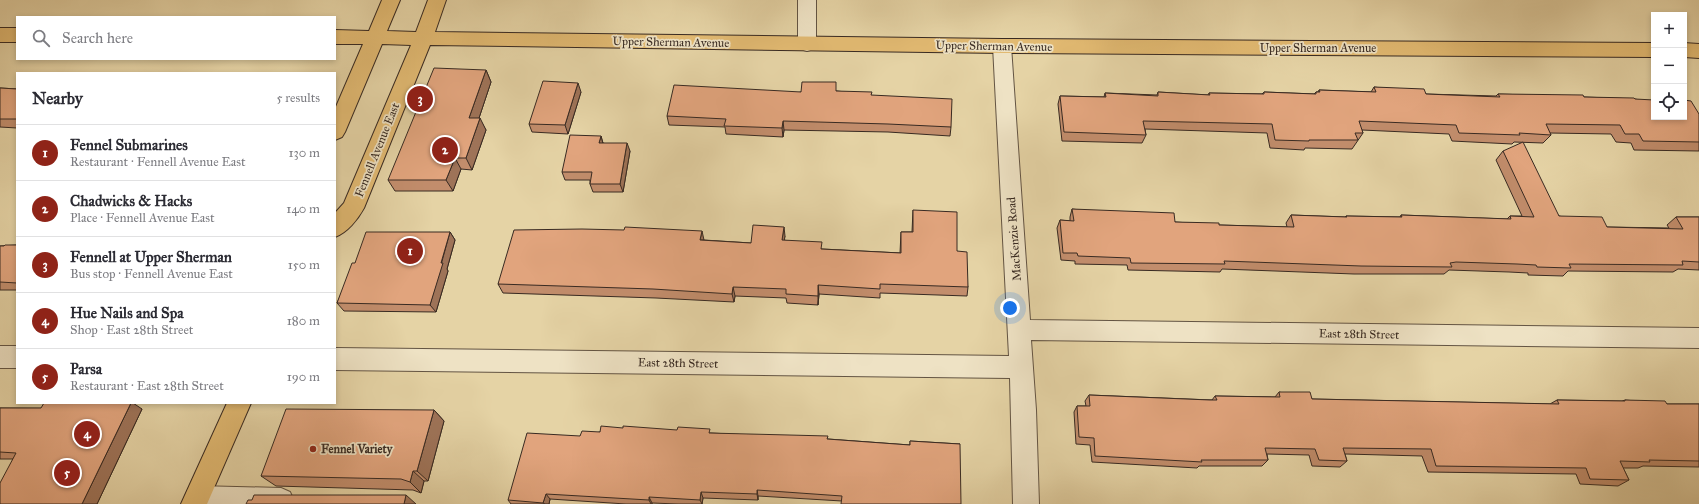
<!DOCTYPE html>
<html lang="en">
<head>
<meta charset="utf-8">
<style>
	:root { --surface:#fff; --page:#f2f2f3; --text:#2b2b33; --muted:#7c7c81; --line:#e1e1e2; --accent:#8f2418 }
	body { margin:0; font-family:"IM FELL Great Primer",serif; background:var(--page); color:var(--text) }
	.controls { position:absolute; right:12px; top:12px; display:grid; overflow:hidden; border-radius:0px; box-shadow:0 2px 6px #0003 }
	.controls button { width:36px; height:36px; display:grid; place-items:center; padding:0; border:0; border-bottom:1px solid var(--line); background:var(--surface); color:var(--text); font:20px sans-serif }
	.you { position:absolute; left:1010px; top:308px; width:14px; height:14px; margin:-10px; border:3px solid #fff; border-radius:50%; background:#1a73e8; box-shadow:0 0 0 6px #1a73e833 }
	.badge { display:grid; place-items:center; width:26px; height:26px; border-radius:50%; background:var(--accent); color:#fff; font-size:13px; font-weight:700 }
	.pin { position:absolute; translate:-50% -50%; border:2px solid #fff; box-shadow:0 1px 4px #0006 }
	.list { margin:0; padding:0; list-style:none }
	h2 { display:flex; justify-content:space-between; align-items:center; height:52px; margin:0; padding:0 16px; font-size:17px }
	h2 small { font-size:13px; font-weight:400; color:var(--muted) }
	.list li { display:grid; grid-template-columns:26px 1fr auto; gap:12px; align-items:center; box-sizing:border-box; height:56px; padding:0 16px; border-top:1px solid var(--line) }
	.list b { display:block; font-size:15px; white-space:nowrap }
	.list p { margin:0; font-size:13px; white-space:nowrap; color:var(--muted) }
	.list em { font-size:13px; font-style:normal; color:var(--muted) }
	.icon { flex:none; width:22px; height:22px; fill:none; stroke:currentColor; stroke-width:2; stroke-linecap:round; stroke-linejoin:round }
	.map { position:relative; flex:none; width:1699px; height:504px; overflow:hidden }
	.search { position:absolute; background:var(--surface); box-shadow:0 2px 6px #0003; left:16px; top:16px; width:320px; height:44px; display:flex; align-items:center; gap:10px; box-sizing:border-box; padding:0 14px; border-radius:0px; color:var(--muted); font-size:15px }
	.panel { position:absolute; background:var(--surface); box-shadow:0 2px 6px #0003; left:16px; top:72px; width:320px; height:332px; border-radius:0px }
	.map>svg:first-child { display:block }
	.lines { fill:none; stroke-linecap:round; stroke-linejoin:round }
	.minor-casing { stroke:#635443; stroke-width:2 }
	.major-casing { stroke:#382a22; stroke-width:2 }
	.minor { fill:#eee2c4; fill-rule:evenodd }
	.major { fill:#e2ba72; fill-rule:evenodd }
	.wall { fill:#c28d6c; stroke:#382a22 }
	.shaded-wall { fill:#9e7358; stroke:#382a22 }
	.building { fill:#e1a47d; stroke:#382a22 }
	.poi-dot { fill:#8f2418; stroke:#eee2c4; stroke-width:1.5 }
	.labels { text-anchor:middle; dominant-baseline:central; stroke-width:3.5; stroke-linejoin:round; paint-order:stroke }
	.street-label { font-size:12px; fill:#382a22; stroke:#eee2c4 }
	.poi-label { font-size:12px; font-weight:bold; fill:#382a22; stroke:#eee2c4; text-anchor:start }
</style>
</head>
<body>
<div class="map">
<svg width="1699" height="504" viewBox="0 0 1699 504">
	<rect width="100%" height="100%" fill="#e5d3a5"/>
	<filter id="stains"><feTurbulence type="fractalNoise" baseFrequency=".005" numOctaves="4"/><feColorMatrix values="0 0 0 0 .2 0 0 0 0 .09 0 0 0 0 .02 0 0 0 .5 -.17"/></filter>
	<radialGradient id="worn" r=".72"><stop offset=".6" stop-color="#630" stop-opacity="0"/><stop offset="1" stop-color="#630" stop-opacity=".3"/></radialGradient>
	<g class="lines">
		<defs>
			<g id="minor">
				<path d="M798,0H816V44L814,49L807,51L800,49L798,44Z"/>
				<path d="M1002,39L1009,41L1011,46L1030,320L1699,328V348L1031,340L1036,410L1039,504H1013L1010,378L335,370V348L1009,356L993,46L995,41Z"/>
				<rect x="0" y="346" width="17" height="22"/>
				<path d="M197,486L281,488L290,492L294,501L293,504H186L184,499L188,490Z"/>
			</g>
			<g id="major">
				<path d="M382,0H400L387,31L416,32L428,0H446L435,32L1002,39L1654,43V57L1002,53L430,45L364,208C358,219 347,233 335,237V213L344,203L411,45L382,44L345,132L342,137L335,140V109L363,44H335V30L369,31Z"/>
				<rect x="0" y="28" width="17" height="14"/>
				<path d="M1684,43L1699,44V58L1684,57Z"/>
				<path d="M227,403H251L207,504H181Z"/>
			</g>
		</defs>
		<use href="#minor" class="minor-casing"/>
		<use href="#major" class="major-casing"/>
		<use href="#minor" class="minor"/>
		<use href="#major" class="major"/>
	</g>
	<g class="wall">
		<path d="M486,70L491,82L479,118L486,130L472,170L461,169L453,191H395L388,180Z"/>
		<path d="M1374,87L1426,94L1496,96L1498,94L1584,97L1635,99L1699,114V151L1634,150L1631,143L1616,142L1611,134L1550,133L1551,135L1543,143L1514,142L1512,144L1452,141L1449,134L1362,130L1363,133L1352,149L1305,148L1304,150L1270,148L1267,133L1145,129L1146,135L1142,143L1062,141L1058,104L1060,96L1104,97L1105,93L1157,95L1158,92L1208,95L1209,93L1262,94L1264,92L1314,94L1316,92H1318L1319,90L1371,92Z"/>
		<path d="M0,88H1L17,89V128L0,127Z"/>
		<path d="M837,91L871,95L951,127L950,136L888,132L784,130L783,137L726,134L725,127L669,125L667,116L801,92Z"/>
		<path d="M581,92L568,134L532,132L529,124Z"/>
		<path d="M601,136L603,143L630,151L623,192H593L590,184V180H565L562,172Z"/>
		<path d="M1503,151L1559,216L1607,227L1669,228L1667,225L1676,217H1699V270L1678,269L1673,272L1568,271L1563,276L1528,275V273L1509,272L1449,270L1444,274H1354L1222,269L1220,272L1128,270L1127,265L1075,264V261L1061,260L1057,228L1060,220L1070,221V217L1072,209L1175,222L1219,225L1287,227L1286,223L1291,215L1345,217L1346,216L1400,217L1401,215L1507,219L1510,216H1522L1496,160Z"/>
		<path d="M913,210L957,251L968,287L967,296L880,293V298L819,294L818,305L787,303L786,298L735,296L734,302L656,298L503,293L498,284L704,240L751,243L785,236L784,240L822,249L900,253L901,232H912Z"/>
		<path d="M450,232L455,240L447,269L448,271L436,312L344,311L337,303L355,263Z"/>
		<path d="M17,245V290H0V246Z"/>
		<path d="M1279,392L1312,399L1550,404L1557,400L1622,401L1625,400L1667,404H1699V467L1643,466L1638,468H1623L1629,480L1618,486L1580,484L1576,474L1428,472L1422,456L1345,454L1347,461L1340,467L1312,466L1309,455L1267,454L1268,460L1262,466H1199L1197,468L1092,462L1090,445L1076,444L1074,412L1077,406H1086L1085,401L1089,395L1212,400L1215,396L1275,397Z"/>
		<path d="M0,408L142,409L97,504H0L13,459H0Z"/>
		<path d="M434,410L444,421L428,481H424L421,493L413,490L276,486L261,476Z"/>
		<path d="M600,432L711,433L828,439L910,445V441L960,444L842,501L758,496V500L703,498L702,504H678L652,503V504H626L550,499L549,504H511L508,500L580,436Z"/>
	</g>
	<g class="shaded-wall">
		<path d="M486,70L491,82L475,130L469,118Z"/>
		<path d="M578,83L581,92L568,134L565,125Z"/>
		<path d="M480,118L486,130L472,170L466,158Z"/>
		<path d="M783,121L784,130L783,137L782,128Z"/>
		<path d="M601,136L603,144L599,143Z"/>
		<path d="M627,143L630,151L623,192L620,184Z"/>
		<path d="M455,158L461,169L453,191L446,180Z"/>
		<path d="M784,227L785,236L783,249L782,240Z"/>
		<path d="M702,231L704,240H700Z"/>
		<path d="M450,232L455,240L447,269L448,271L436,312L430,305Z"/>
		<path d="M818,285L819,294L818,305Z"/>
		<path d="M733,287L735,296L734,302L732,294Z"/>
		<path d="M131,403H133L142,409L97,504H82Z"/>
		<path d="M434,410L444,421L428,481L417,471Z"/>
		<path d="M413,471L424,481L421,493L410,482Z"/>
		<path d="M757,490L758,496V500L757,494Z"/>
		<path d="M701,492L703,498L702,504L700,500Z"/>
		<path d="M546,494L550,499L549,504H545L543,503Z"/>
		<path d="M406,495L416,504H404Z"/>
		<path d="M649,497L652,503V504H651L649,500Z"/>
	</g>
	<g class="building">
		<path d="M434,68L486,70L469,118H480L466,158H455L446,180H388Z"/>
		<path d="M543,81L578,83L565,125L529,124Z"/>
		<path d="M802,82H836V91L872,92L871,95L952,99L951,127L888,124L783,121L782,128L724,126L726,119L667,116L674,85L801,92Z"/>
		<path d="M1374,87L1424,89L1426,94L1500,97L1498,94H1503L1583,95L1584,97L1634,98L1635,99L1654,100V117H1684V100L1691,101L1699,114V142L1643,141L1639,134H1625L1620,125L1546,124L1551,135L1519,133L1520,135L1459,133L1456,125L1359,121L1363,133H1355L1358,140H1309V141L1275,140L1272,124L1143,121L1146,135L1064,132L1060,96L1106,97L1105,93L1158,96V92L1210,95L1209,93L1264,94V92L1316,94V92H1320L1319,90L1376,92Z"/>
		<path d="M0,88L17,89V119H0Z"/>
		<path d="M570,135L601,136L599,143H627L620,184H590L592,172H562Z"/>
		<path d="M1523,142L1559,216L1602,217L1607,227L1683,229L1676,217H1699V262L1682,261L1683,265L1569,264L1571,268L1537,267L1536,265L1517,264L1456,262L1450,263L1452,267L1361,266L1224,261L1225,264L1131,263L1130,258L1078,256L1077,253H1063L1060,220L1074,221L1072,209L1174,213L1175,222L1219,223V225L1294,227L1291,215L1347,217L1346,216L1402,217L1401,215L1511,219L1510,216L1534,217L1503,151Z"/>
		<path d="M913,210L957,212V251L967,252L968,287L880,284V289L818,285V296L786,294V289L733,287L732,294L653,289L498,284L514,230L582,229L624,230L625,227L702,231L700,240L751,243L753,225L784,227L782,240L822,242L821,249L901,253V232H913Z"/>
		<path d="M366,232H450L441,263H443L430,305L337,303L352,263H355Z"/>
		<path d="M5,245H17V283L0,282V246H4Z"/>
		<path d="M1279,392H1310L1312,399L1559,404L1557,400L1625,401V400L1665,401L1667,404H1699V461L1649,460L1650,462L1620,461L1629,480L1590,479L1586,468L1436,466L1431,449L1343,448L1347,461L1319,460L1315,449L1265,448L1268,460H1201L1202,462L1095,456L1094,438L1079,437L1077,406H1090L1089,395L1210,400H1217L1215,396L1280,397Z"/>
		<path d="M44,403H131L82,504H0V483L16,453L0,452V408H41Z"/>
		<path d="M286,409L434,410L417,471H413L410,482L401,479L261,476Z"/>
		<path d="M601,426L623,428V426L677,430L678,427L710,429L709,433L828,436L827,439L910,445V441L960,444L961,504H841L842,496L757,490V494L701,492L700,500L649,497V500L546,494L543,503L508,500L527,433L580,436L582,431L600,432Z"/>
		<path d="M254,495H406L404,504H246L248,500H252Z"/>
	</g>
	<circle class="poi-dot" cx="313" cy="449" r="4"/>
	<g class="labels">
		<g class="street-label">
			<text transform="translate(671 42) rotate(1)">Upper Sherman Avenue</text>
			<text transform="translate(994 46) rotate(1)">Upper Sherman Avenue</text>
			<text x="1318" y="48">Upper Sherman Avenue</text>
			<text transform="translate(377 150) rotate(-68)">Fennell Avenue East</text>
			<text transform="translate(1014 239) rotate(-94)">MacKenzie Road</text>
			<text transform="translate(1359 334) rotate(1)">East 28th Street</text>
			<text transform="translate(678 363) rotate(1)">East 28th Street</text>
		</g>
		<g class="poi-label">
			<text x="321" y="449">Fennel Variety</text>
		</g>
	</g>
	<rect width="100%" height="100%" filter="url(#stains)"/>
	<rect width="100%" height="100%" fill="url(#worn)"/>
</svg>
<div class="controls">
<button>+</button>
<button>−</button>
<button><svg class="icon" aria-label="locate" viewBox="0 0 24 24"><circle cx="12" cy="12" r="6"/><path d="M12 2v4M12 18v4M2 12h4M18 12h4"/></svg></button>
</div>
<div class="you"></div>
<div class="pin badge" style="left:410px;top:251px">1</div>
<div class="pin badge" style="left:445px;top:150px">2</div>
<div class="pin badge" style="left:420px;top:99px">3</div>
<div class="pin badge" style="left:87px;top:434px">4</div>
<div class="pin badge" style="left:67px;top:473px">5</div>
<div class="search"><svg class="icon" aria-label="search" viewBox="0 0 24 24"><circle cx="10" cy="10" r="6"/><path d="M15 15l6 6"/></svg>Search here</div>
<section class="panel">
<h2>Nearby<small>5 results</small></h2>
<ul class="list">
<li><span class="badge">1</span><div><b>Fennel Submarines</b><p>Restaurant · Fennell Avenue East</p></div><em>130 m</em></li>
<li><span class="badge">2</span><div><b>Chadwicks &amp; Hacks</b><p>Place · Fennell Avenue East</p></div><em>140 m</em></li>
<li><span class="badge">3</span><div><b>Fennell at Upper Sherman</b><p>Bus stop · Fennell Avenue East</p></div><em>150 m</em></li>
<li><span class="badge">4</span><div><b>Hue Nails and Spa</b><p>Shop · East 28th Street</p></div><em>180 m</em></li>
<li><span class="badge">5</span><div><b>Parsa</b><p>Restaurant · East 28th Street</p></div><em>190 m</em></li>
</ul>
</section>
</div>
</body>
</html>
